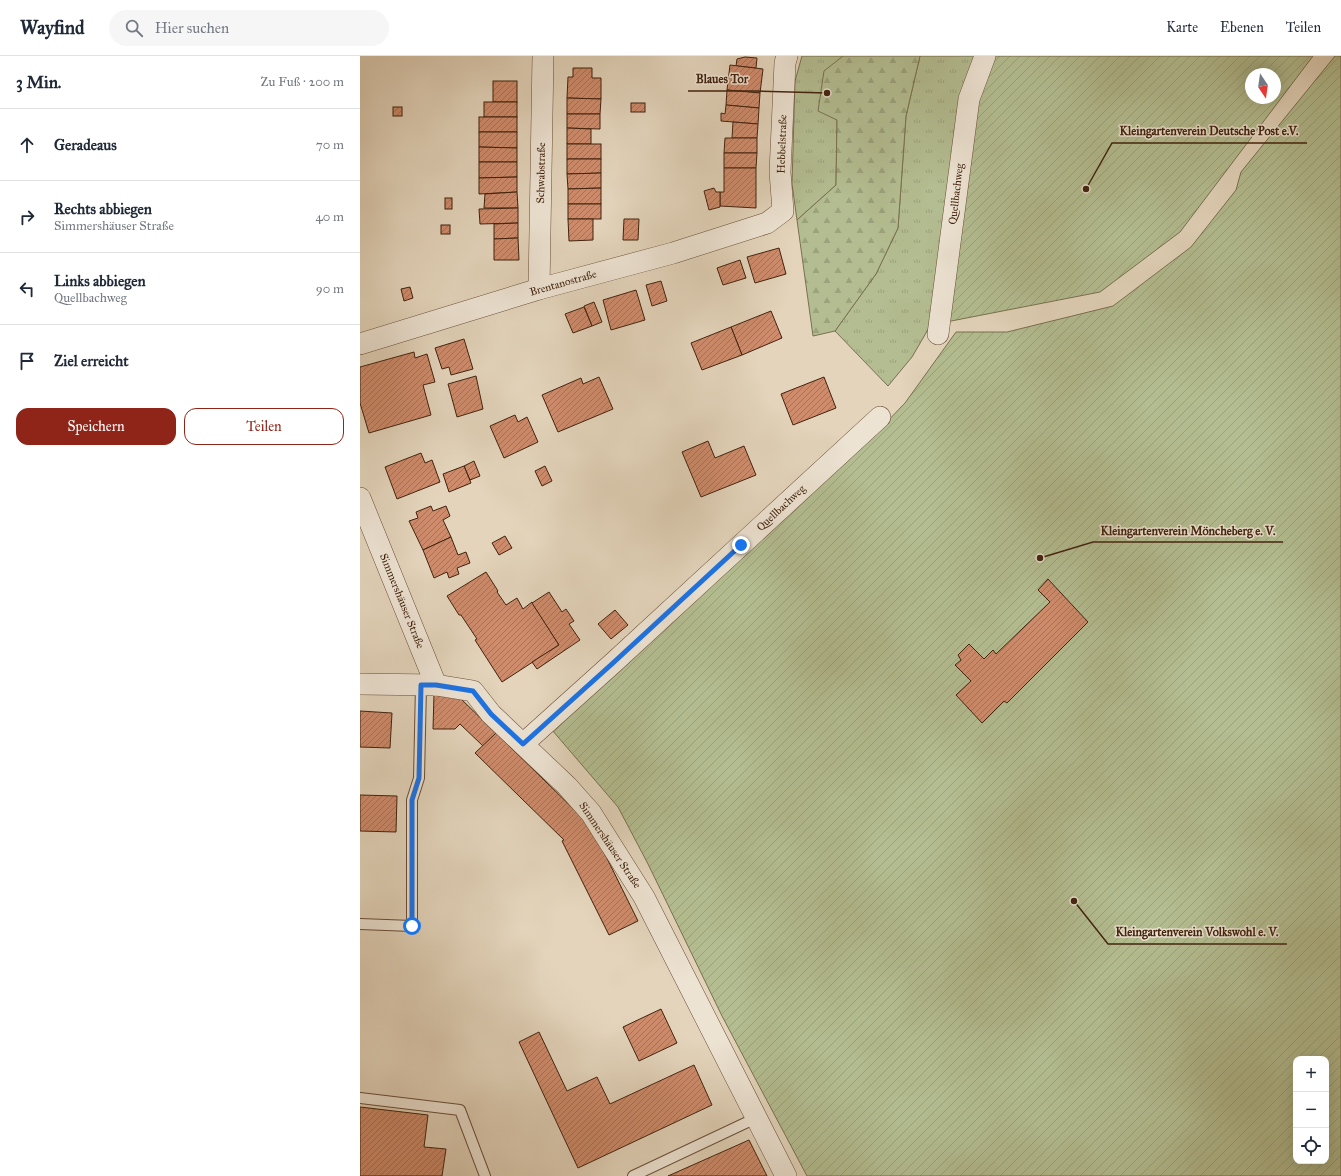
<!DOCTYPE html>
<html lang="de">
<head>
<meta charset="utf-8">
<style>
	:root { --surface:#fff; --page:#f6f6f7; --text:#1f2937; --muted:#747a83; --line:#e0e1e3; --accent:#8f2418 }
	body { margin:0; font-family:"IM FELL Great Primer",serif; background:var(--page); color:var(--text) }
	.controls { position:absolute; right:12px; bottom:12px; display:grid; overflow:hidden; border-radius:8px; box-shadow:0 4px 16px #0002 }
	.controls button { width:36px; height:36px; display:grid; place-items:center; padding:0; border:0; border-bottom:1px solid var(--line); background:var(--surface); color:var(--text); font:20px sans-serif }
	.compass { position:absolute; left:885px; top:12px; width:36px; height:36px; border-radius:50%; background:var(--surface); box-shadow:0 4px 16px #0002; rotate:167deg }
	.stop { position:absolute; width:12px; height:12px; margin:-9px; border:3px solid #1a73e8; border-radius:50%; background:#fff }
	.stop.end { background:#1a73e8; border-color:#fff; box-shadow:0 1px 4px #0008 }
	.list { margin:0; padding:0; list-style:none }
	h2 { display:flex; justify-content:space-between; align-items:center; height:52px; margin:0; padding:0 16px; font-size:17px }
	h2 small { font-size:13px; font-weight:400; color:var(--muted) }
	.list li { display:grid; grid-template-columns:26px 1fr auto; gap:12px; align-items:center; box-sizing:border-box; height:72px; padding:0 16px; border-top:1px solid var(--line) }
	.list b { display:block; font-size:15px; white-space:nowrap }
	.list p { margin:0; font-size:13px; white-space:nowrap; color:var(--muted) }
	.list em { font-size:13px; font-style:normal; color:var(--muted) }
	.actions { display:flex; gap:8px; padding:12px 16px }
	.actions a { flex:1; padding:9px 0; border:1px solid var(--accent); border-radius:12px; text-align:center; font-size:14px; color:var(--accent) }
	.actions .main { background:var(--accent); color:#fff }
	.icon { flex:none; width:22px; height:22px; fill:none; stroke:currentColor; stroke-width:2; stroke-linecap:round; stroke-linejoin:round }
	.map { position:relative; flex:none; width:981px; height:1120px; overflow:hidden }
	header { display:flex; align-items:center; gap:24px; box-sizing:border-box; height:56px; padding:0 20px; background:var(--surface); border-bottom:1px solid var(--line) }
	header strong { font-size:19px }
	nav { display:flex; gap:22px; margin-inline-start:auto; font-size:14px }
	.search { width:280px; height:36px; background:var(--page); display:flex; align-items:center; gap:10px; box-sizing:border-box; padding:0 14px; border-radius:22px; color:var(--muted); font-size:15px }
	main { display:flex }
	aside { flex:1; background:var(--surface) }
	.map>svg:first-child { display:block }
	.grass { fill:url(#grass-tufts); stroke:#7a704f }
	.forest { fill:url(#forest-firs); stroke:#7a704f }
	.garden { fill:url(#garden-furrows); stroke:#7a704f; fill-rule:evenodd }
	.building { fill:url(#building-hatch); stroke:#41220d }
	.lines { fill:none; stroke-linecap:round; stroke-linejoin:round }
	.service-casing { stroke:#6a4e38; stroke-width:12 }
	.minor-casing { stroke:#6a4e38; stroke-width:22 }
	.service { stroke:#ede3d3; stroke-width:10 }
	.minor { stroke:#ede3d3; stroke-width:21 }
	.route { stroke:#1a73e8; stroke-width:5 }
	.labels { text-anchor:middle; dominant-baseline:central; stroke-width:3; stroke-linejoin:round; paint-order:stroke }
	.street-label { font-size:11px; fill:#41220d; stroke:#ede3d3 }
	.leader { fill:none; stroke:#41220d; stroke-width:1.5 }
	.callout-dot { fill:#41220d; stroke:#ede3d3; stroke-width:1.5 }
	.callout-label { font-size:12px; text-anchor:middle; font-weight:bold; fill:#41220d; stroke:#ede3d3; stroke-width:3; stroke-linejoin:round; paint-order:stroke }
</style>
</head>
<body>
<header>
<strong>Wayfind</strong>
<div class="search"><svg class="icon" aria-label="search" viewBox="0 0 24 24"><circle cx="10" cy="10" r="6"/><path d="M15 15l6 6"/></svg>Hier suchen</div>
<nav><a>Karte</a><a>Ebenen</a><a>Teilen</a></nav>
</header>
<main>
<aside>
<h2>3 Min.<small>Zu Fuß · 200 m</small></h2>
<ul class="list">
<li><svg class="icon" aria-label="ahead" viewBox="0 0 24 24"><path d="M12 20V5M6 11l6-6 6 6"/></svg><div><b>Geradeaus</b></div><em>70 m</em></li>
<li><svg class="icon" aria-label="right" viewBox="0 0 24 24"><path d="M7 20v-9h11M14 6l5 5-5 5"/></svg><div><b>Rechts abbiegen</b><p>Simmershäuser Straße</p></div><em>40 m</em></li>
<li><svg class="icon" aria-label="left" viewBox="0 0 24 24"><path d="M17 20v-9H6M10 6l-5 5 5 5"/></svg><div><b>Links abbiegen</b><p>Quellbachweg</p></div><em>90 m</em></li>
<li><svg class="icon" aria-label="arrive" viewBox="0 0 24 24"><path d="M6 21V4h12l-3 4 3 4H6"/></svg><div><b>Ziel erreicht</b></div></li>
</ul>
<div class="actions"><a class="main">Speichern</a><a>Teilen</a></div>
</aside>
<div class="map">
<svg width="981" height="1120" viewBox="0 0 981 1120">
	<defs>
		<pattern id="grass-tufts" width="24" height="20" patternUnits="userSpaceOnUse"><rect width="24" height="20" fill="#b3bd91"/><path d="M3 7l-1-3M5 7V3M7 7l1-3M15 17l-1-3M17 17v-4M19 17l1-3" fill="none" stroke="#9ba27c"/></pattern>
		<pattern id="forest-firs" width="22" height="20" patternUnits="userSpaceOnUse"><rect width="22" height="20" fill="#b3bd91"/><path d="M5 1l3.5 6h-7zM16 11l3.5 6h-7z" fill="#9ba27c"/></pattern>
		<pattern id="garden-furrows" width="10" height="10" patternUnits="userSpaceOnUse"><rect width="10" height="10" fill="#b3bd91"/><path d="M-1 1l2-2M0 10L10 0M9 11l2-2" fill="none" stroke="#9ba27c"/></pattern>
		<pattern id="building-hatch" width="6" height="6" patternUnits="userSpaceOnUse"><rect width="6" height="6" fill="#ce8c6d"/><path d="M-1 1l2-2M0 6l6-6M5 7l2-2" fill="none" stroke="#a97258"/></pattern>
	</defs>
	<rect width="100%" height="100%" fill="#e3d4bb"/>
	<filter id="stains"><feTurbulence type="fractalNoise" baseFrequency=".005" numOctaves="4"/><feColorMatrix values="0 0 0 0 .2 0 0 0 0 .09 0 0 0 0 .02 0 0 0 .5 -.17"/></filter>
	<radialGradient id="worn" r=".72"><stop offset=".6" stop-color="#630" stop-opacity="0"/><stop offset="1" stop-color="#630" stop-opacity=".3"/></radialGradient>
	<g class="grass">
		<path d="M442,0H483L477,64L476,129L437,164L432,128L435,25Z"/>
		<path d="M560,0H615L573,265L552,301L528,330L475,275L516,218L538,172L546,60Z"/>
	</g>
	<path class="forest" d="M483,0H560L546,60L538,172L516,218L475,275L453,280L437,164L476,129L477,64L458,55L464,15Z"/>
	<g class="garden">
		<path d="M629,0H953L820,176L740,236L586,266L616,36ZM891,18H915V42H891Z"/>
		<path d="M975,0H981V1120H447L362,960L288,808L258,751L192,674L520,373L545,347L596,276H647L753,250L831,191L876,134L881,116ZM936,1003H966V1105H936Z"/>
	</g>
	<g class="building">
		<path d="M385,1L397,2L396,12L376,10L377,3Z"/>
		<path d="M370,9L403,13L400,37L367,34Z"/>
		<path d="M213,12H232V22H241V43L207,42L208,21H213Z"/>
		<rect x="133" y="25" width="24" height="21"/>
		<path d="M367,34L400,37L399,52L366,49Z"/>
		<path d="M207,42L241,43L240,58H207Z"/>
		<rect x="124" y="46" width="33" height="15"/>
		<rect x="271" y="47" width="14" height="9"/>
		<path d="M366,49L399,52L398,68L361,65V57L365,58Z"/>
		<rect x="33" y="51" width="9" height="9"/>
		<path d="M207,58H240V73L207,72Z"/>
		<rect x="119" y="61" width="38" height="15"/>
		<path d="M373,66L398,68L397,82H372Z"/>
		<path d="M207,72L231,73V88H207Z"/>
		<path d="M119,76H157V92L119,91Z"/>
		<path d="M365,82H397V97H364Z"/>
		<rect x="207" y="88" width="34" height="15"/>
		<path d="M119,91L157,92V106H119Z"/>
		<path d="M364,97H397L396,112H364Z"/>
		<path d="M207,103H241V117L207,118Z"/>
		<path d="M119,106H157V121L119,122Z"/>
		<path d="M364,112H396V152L360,150V136H364Z"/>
		<path d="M241,117V132L208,133L207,118Z"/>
		<path d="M157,121V136L119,138V122Z"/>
		<path d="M241,132V148H208V133Z"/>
		<path d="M354,132L356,136H360V151L349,154L344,135Z"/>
		<path d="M157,136L158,152H124L125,138Z"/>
		<rect x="85" y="142" width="7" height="11"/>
		<rect x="208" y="148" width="33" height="15"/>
		<path d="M158,152V167L120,168L119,153Z"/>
		<path d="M208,163H233V184L209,185Z"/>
		<path d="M264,163H279L278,184H263Z"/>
		<path d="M158,167V182L134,183V168Z"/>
		<rect x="81" y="169" width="9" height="9"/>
		<path d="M158,182L159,204H134V183Z"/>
		<path d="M419,192L426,218L395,227L387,201Z"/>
		<path d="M380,204L386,222L363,229L357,212Z"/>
		<path d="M301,225L307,245L292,250L286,229Z"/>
		<path d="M50,231L53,242L44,245L41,233Z"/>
		<path d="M276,234L285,264L251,274L243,244Z"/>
		<path d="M234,246L242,266L232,270L224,250Z"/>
		<path d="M224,251L232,270L213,277L205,258Z"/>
		<path d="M411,255L422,282L382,299L371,271Z"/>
		<path d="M371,271L382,299L342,314L331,287Z"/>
		<path d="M104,283L113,313L91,319L89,311L82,313L75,292Z"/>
		<path d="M54,296L55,302L67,298L75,326L63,329L71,359L9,377L0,347V311Z"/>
		<path d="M116,320L123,353L97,361L88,328Z"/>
		<path d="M239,321L253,353L198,376L182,339L221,322L223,328Z"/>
		<path d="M464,321L476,352L433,369L421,338Z"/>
		<path d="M155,359L158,366L167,361L178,386L144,402L130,370Z"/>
		<path d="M348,385L355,402L384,390L396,419L341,441L322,396Z"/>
		<path d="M61,397L65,407L72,404L80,426L37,443L25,411Z"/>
		<path d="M114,405L120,420L110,424L104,410Z"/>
		<path d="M104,410L111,427L89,436L83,418Z"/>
		<path d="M185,410L192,425L182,430L175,415Z"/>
		<path d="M71,450L73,455L86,450L90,460L83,464L91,481L63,494L49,465L58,462L56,456Z"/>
		<path d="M145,480L152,492L139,499L132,487Z"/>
		<path d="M91,481L98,499L106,496L110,507L97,512L99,518L89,522L87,516L74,522L63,494Z"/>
		<path d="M126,516L138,535L137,536L146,549L157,542L163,553L172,546L199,589L142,626L115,584L117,583L101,559H99L87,540Z"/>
		<path d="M688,523L728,566L647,647L644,645L622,667L596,639L611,625L595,609L601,604L598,599L609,588L624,603L633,594L636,598L690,546L678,534Z"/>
		<path d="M189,536L202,556L206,553L214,565L209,568L220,584L177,613L172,606L199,589L172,547Z"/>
		<path d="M255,554L268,569L251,583L238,568Z"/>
		<path d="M74,638H96L136,677L123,690L100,668L95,673H73Z"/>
		<path d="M0,655L32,657L30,692L0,691Z"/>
		<path d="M136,677L231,770L278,865L249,879L202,785L204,784L115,697Z"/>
		<path d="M0,739L37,740L36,776L0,775Z"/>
		<path d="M301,953L317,987L279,1005L263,971Z"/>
		<path d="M179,976L207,1035L237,1021L250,1048L334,1009L352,1049L218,1112L159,986Z"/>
		<path d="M0,1051L68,1059L64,1091L86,1093L82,1120H0Z"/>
		<path d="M389,1084L407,1120H308Z"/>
	</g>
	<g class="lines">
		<defs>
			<g id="service">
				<path d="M0,868L52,870V744L59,722L61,629"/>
				<path d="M0,1042L100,1054L125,1120"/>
				<path d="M273,1120L396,1062"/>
			</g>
			<g id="minor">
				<path d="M179,233L183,0"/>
				<path d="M578,278L609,43L625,0"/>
				<path d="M0,288L179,233L313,197L407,167L423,155L420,116L425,7L427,0"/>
				<path d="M0,442L76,629"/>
				<path d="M0,628L76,629L113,635L131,658L207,730L231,757L284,841L426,1120"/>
				<path d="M163,688L253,607L520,361"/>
			</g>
		</defs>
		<use href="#service" class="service-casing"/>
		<use href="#minor" class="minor-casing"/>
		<use href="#service" class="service"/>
		<use href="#minor" class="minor"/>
	</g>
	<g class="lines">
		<path class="route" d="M52,870V744L59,722L61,629H76L113,635L131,658L163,688L253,607L381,489"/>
	</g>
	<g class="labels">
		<g class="street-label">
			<text transform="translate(422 88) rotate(-88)">Hebbelstraße</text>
			<text transform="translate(181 117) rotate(-89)">Schwabstraße</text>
			<text transform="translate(596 138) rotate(-83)">Quellbachweg</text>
			<text transform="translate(203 227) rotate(-16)">Brentanostraße</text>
			<text transform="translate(421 452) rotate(-43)">Quellbachweg</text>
			<text transform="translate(42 545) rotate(68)">Simmershäuser Straße</text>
			<text transform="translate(250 789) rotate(56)">Simmershäuser Straße</text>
		</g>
	</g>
	<path class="leader" d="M467 37L396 35H328M726 133L752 87H947M680 502L733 486H923M714 845L748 888H927"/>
	<g class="callout-dot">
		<circle cx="467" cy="37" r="4"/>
		<circle cx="726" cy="133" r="4"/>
		<circle cx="680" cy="502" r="4"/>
		<circle cx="714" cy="845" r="4"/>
	</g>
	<g class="callout-label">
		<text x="362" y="27">Blaues Tor</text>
		<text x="849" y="79">Kleingartenverein Deutsche Post e.V.</text>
		<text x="828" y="479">Kleingartenverein Möncheberg e. V.</text>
		<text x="837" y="880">Kleingartenverein Volkswohl e. V.</text>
	</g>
	<rect width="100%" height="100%" filter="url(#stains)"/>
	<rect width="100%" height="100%" fill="url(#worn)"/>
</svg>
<div class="controls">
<button>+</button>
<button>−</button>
<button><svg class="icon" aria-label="locate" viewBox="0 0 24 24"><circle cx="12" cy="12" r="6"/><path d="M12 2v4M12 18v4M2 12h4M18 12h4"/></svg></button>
</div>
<svg class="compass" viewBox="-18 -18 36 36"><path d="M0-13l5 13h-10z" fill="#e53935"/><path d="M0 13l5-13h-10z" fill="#747a83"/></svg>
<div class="stop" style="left:52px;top:870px"></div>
<div class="stop end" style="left:381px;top:489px"></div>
</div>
</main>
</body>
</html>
